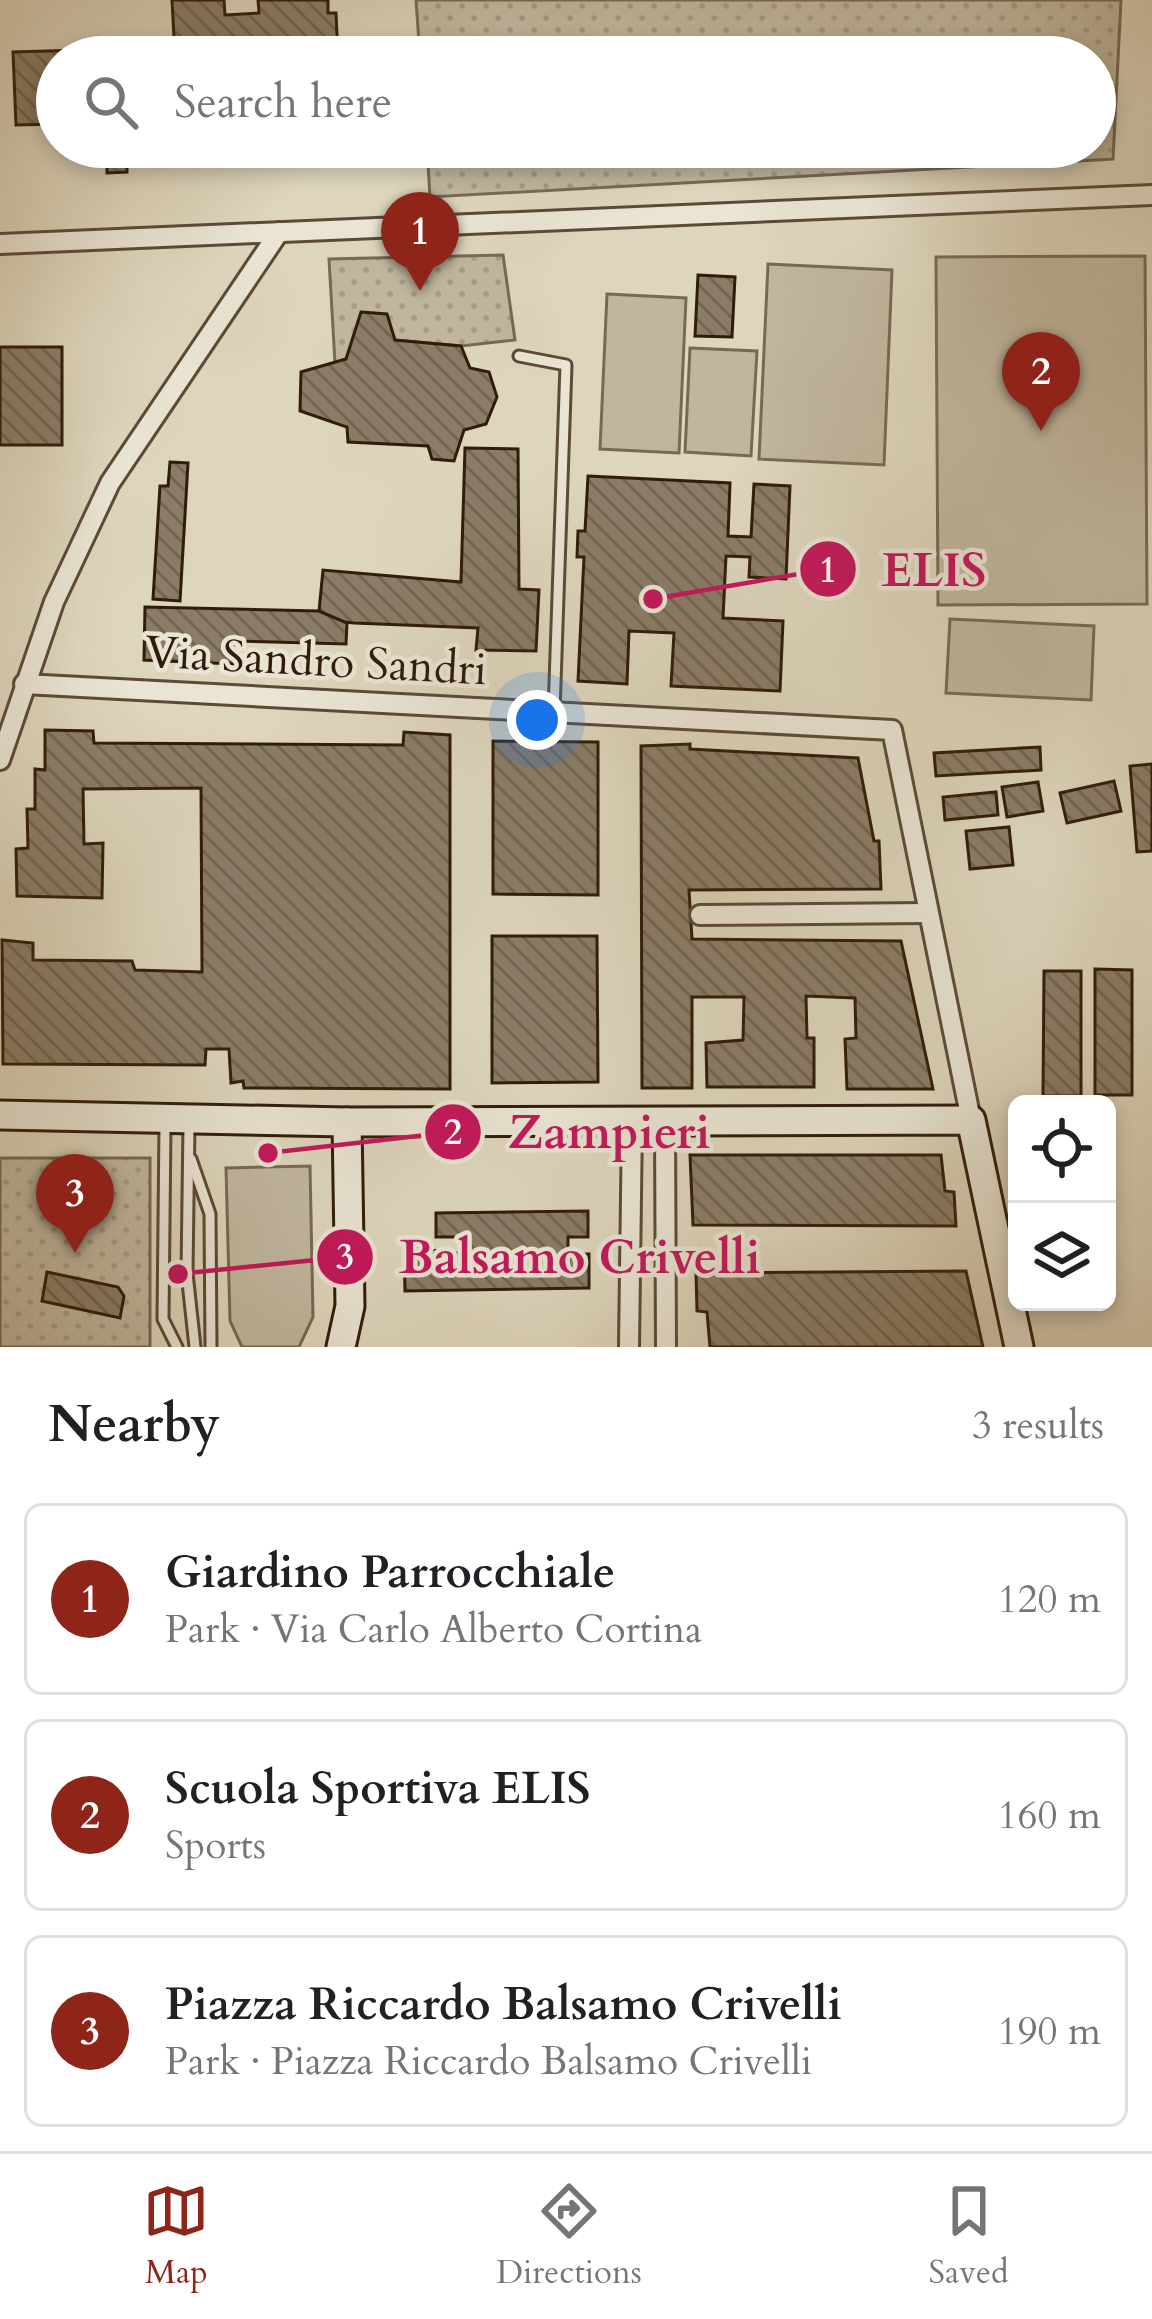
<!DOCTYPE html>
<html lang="en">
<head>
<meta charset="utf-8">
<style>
	:root { --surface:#fff; --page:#f2f2f2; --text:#202124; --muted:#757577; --line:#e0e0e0; --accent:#8f2418 }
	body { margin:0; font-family:Cardo,serif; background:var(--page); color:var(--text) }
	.controls { position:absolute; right:36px; bottom:36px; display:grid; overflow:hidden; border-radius:18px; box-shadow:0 6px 18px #0003 }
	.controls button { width:108px; height:108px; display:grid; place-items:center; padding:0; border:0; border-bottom:3px solid var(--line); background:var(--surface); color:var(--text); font:60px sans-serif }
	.you { position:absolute; left:537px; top:720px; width:42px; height:42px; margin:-30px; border:9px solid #fff; border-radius:50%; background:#1a73e8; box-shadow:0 0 0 18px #1a73e833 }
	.badge { display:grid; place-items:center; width:78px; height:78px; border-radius:50%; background:var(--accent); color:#fff; font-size:39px; font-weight:700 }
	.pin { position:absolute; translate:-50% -99px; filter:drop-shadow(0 3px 6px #0008) }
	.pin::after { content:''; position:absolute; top:63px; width:42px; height:36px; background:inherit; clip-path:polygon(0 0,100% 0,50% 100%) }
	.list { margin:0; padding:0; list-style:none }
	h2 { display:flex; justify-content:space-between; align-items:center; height:156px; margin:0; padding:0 48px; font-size:51px }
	h2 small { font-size:39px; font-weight:400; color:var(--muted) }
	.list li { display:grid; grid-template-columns:78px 1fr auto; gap:36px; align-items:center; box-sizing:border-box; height:192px; margin:0 24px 24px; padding:0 24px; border:3px solid var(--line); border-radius:18px }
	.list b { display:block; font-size:45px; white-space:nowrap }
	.list p { margin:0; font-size:39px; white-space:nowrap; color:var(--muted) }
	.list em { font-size:39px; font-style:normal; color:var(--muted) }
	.icon { flex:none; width:66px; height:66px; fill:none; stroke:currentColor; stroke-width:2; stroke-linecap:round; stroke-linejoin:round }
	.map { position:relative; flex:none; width:1152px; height:1347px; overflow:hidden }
	.search { position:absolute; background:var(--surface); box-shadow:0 6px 18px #0003; left:36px; right:36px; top:36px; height:132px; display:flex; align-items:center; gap:30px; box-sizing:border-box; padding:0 42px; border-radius:66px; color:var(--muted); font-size:45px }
	.sheet { height:804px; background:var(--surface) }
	nav { display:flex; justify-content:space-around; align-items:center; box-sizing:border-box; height:168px; border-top:3px solid var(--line); background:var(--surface); font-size:33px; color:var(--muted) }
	nav a { display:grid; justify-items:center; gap:6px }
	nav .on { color:var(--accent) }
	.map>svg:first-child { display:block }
	.green { fill:#c0b69e; stroke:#786954; stroke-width:3 }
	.park { fill:url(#park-dots); stroke:#786954; stroke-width:3 }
	.building { fill:url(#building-back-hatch); stroke:#311c0a; stroke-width:3 }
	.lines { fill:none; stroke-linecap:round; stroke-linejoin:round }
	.lane-casing { stroke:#5c4a36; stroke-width:15 }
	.street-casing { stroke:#5c4a36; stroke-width:24 }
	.secondary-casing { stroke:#311c0a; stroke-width:33 }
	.lane { stroke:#e9e4d3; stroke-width:9 }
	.street { stroke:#e9e4d3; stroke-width:18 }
	.secondary { stroke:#e9e4d3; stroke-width:27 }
	.labels { text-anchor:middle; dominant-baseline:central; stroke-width:9; stroke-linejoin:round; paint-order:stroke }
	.street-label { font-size:45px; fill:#311c0a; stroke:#e9e4d3 }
	.leader { fill:none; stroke:#c2185b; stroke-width:4.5 }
	.callout-dot { fill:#c2185b; stroke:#e9e4d3; stroke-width:4.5 }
	.mark-label { font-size:36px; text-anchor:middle; font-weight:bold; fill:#fff }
	.callout-label { font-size:48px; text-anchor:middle; font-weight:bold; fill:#c2185b; stroke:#e9e4d3; stroke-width:9; stroke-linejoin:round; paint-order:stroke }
</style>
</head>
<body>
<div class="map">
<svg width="1152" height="1347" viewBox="0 0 1152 1347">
	<defs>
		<pattern id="park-dots" width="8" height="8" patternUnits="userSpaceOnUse" patternTransform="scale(3)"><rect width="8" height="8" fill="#c0b69e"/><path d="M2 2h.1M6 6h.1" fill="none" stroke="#a59c87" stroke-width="1.8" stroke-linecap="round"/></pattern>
		<pattern id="building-back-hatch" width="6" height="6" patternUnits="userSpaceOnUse" patternTransform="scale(3)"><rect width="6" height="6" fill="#8a7c67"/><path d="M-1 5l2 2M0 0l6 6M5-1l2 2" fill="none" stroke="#716553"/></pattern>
	</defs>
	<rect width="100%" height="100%" fill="#ddd5bc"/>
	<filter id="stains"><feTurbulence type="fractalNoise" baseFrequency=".00167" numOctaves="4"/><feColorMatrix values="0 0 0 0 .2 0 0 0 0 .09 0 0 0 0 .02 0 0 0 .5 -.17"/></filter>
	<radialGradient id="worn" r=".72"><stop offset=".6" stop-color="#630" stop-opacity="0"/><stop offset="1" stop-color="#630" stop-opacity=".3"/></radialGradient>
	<g class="green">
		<path d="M1145,256L1147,604L938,605L936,257Z"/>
		<path d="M768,264L892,270L884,465L759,459Z"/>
		<path d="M607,294L686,298L679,453L600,449Z"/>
		<path d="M690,348L757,351L751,456L685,452Z"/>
		<path d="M950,619L1094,626L1091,700L946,693Z"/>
		<path d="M310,1166L313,1317L299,1347H242L230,1321L226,1168Z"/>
	</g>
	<g class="park">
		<path d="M416,0H1121L1113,159L430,197L427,147H1095V57H420Z"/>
		<path d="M503,255L515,340L461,346L395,340L335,363L329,259Z"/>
		<rect x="0" y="1158" width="150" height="189"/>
	</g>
	<g class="building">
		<path d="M172,0H224L225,15L259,13L258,0H328V13H336L338,57H175Z"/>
		<path d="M80,50V57H57V124L16,125L13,52Z"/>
		<path d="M107,151H127V172L107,173Z"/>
		<path d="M698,275L735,277L732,337L695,336Z"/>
		<path d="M361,312L387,314L395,340L461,346L470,368L489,372L497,397L486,424L464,430L454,461L432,459L428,446L348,442L347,427L300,411L301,372L346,359Z"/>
		<rect x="0" y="347" width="62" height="98"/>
		<path d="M465,448L518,449L519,589L539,590L536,651L476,650L478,628L354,623L333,621L319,611L323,570L461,582Z"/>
		<path d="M170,462L188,463L180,601L153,599L160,486H168Z"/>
		<path d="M588,476L730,483L728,536L751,537L754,484L790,486L786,579L749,577L750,557L726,556L723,618L783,621L780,691L671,686L674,633L629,631L627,684L578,681L584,557H577L578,531H585Z"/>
		<path d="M145,607L319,611L347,623L346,644L233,641V664L144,660Z"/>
		<path d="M45,730L93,731L94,743L403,745L404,732L450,735V1089L244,1088L243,1081L231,1083L229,1049H206L205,1065L3,1064L2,940L33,943V960L132,961L135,970L202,972L201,788L83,789L84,844L103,843L102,898L17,896L16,849L28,848L27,809H35V769L45,770Z"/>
		<path d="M493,741L598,742V895L493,894Z"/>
		<path d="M690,744V749L858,758L874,841H879L881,889L689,890L692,939L901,941L933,1089H847L845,1039L856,1038L855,998L806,996L807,1038H814V1087H707L706,1043L743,1040L744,997H692V1088H642L641,746Z"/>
		<path d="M1040,747L1041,770L936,776L934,753Z"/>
		<path d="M1152,764V851L1137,852L1130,766Z"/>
		<path d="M1114,781L1121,811L1067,823L1060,793Z"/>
		<path d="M1038,782L1043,811L1007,817L1002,787Z"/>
		<path d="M996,792L998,815L945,820L943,797Z"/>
		<path d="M1009,827L1013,865L970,869L966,831Z"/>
		<path d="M492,936H597L598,1082L492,1083Z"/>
		<path d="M1095,969L1132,970V1095H1095Z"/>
		<path d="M1044,971H1081V1096H1043Z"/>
		<path d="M690,1155H941L945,1191L954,1192L956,1226L693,1225Z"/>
		<path d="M588,1211V1237H568V1254H589V1288L405,1291L404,1247L465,1254V1237H436V1213Z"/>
		<path d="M966,1271L983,1347H710L707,1312L697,1311L696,1273Z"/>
		<path d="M47,1272L118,1287L124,1296L120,1318L42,1301Z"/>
	</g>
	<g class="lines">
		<defs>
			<g id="lane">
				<path d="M519,356L566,365L554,712"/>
				<path d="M165,1124L163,1319L177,1347"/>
				<path d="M189,1125L187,1273L195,1347"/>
				<path d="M191,1159L210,1214L211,1347"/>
			</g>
			<g id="street">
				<path d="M0,244L1152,195"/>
				<path d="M24,684L892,730L971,1120"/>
				<path d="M0,760L54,602L110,483L279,232"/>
				<path d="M700,915L926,913"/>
				<path d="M665,1121L666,1347"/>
				<path d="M629,1347L632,1121"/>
			</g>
			<g id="secondary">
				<path d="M0,1115L347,1122L971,1120L1019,1347"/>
				<path d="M341,1347L350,1306L347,1122"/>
			</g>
		</defs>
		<use href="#lane" class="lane-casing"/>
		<use href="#street" class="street-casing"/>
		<use href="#secondary" class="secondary-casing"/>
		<use href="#lane" class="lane"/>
		<use href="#street" class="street"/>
		<use href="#secondary" class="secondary"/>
	</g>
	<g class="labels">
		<g class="street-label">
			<text transform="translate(316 661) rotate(3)">Via Sandro Sandri</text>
		</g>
	</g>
	<path class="leader" d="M653 599L828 569M268 1153L453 1132M178 1274L345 1257"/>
	<g class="callout-dot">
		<circle cx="653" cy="599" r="12"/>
		<circle cx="268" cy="1153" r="12"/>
		<circle cx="178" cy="1274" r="12"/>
		<circle cx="828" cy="569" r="30"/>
		<circle cx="453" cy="1132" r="30"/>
		<circle cx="345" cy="1257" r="30"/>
	</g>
	<g class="mark-label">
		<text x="828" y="582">1</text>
		<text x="453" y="1144">2</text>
		<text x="345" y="1269">3</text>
	</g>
	<g class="callout-label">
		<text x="934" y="586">ELIS</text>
		<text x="609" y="1148">Zampieri</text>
		<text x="580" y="1273">Balsamo Crivelli</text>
	</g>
	<rect width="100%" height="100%" filter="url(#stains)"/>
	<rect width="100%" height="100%" fill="url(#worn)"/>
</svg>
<div class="controls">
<button><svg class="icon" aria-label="locate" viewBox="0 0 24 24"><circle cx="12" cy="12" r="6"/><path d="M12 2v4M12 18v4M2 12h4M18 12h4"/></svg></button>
<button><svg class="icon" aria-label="layers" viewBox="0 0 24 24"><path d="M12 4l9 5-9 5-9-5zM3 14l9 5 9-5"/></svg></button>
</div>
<div class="you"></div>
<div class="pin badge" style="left:420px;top:291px">1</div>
<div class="pin badge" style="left:1041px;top:431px">2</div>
<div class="pin badge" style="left:75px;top:1253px">3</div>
<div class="search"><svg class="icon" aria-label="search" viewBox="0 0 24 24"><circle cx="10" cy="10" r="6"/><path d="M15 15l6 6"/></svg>Search here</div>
</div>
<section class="sheet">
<h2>Nearby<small>3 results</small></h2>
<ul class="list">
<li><span class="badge">1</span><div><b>Giardino Parrocchiale</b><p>Park · Via Carlo Alberto Cortina</p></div><em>120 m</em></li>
<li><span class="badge">2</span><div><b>Scuola Sportiva ELIS</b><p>Sports</p></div><em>160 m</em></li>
<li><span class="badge">3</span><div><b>Piazza Riccardo Balsamo Crivelli</b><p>Park · Piazza Riccardo Balsamo Crivelli</p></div><em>190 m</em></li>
</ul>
</section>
<nav>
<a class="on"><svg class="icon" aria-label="map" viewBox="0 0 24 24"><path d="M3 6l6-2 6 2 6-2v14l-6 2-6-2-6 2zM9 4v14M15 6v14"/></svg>Map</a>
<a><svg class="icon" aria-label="directions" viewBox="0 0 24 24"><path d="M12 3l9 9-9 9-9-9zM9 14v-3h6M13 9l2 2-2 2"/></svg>Directions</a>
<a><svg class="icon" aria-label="saved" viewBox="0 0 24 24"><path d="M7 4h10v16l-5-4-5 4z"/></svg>Saved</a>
</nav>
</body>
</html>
